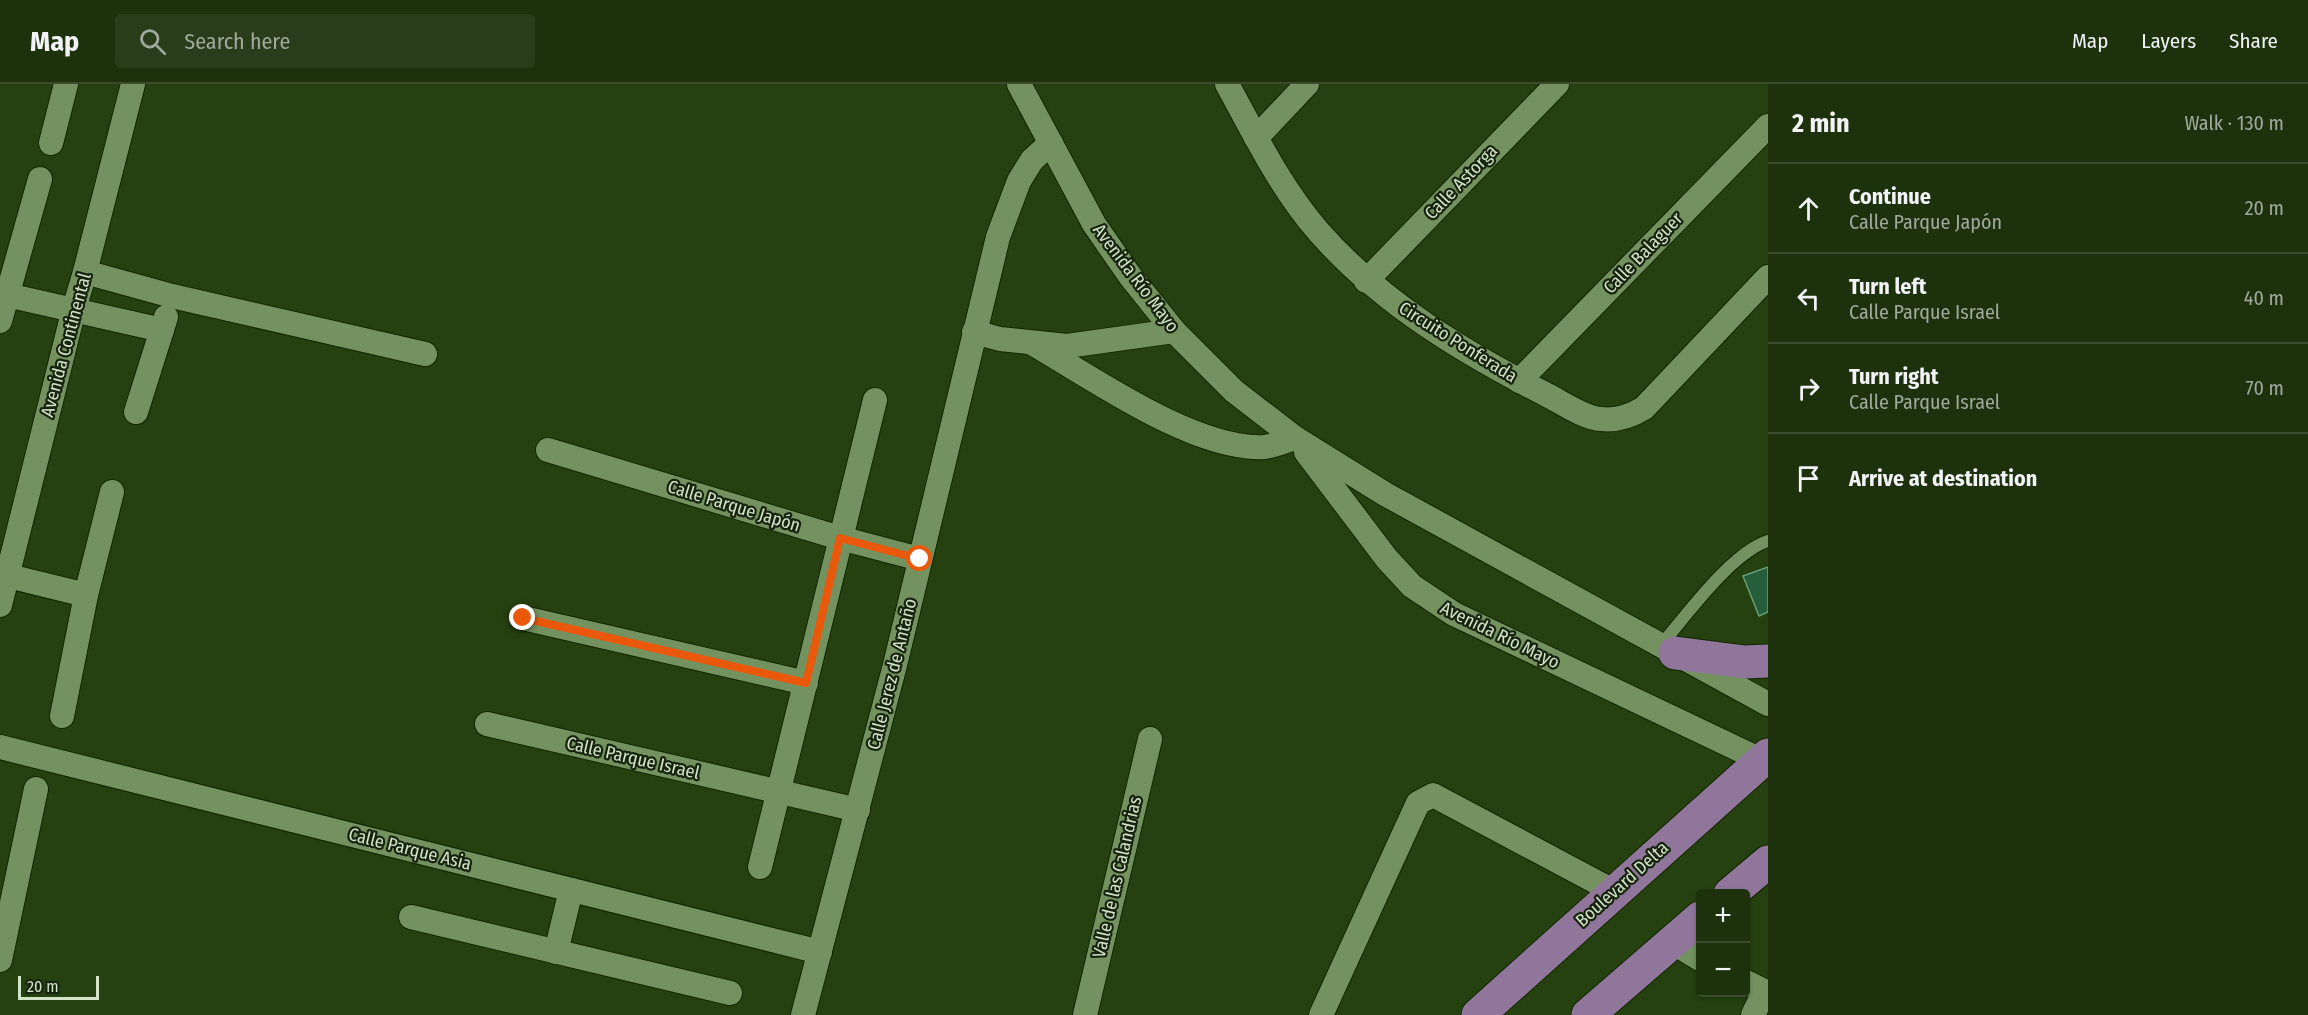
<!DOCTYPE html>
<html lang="en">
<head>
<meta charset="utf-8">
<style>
	:root { --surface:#1c310c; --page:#293d1a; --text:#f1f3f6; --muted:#a0a99d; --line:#3a4c2d }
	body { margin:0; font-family:"Fira Sans Condensed",sans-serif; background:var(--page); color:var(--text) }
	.controls { position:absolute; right:18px; bottom:18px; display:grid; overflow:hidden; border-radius:6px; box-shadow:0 2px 4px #0004 }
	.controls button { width:54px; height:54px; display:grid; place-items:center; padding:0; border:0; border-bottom:2px solid var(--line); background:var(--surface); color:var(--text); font:30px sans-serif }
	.scale { position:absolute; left:18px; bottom:15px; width:81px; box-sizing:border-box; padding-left:6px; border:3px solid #d2e3c8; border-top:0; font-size:16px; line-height:21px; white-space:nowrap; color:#d2e3c8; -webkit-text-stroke:4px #17240f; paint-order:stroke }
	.stop { position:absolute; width:18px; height:18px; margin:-14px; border:4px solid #ea580c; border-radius:50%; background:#fff }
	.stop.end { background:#ea580c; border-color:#fff; box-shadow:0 2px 6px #0008 }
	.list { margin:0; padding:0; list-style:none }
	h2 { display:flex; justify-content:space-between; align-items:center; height:78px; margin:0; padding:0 24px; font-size:26px }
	h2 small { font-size:20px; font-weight:400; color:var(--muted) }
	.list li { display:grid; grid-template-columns:39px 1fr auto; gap:18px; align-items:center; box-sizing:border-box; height:90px; padding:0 24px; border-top:2px solid var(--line) }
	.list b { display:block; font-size:22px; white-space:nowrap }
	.list p { margin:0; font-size:20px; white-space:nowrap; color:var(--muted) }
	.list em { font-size:20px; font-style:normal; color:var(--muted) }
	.icon { flex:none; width:33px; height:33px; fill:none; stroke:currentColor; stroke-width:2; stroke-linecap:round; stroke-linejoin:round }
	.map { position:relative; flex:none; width:1768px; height:931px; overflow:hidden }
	header { display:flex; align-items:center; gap:36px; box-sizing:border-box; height:84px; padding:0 30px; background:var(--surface); border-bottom:2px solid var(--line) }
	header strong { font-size:28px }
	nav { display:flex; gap:33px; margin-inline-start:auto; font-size:21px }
	.search { width:420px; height:54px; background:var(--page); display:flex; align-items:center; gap:15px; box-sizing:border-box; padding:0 21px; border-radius:6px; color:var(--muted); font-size:22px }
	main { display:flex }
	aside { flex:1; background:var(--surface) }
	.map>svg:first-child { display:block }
	.building { fill:#265d3b; stroke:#669e78; stroke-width:1.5 }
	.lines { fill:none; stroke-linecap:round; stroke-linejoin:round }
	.service-casing { stroke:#122602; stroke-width:14 }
	.minor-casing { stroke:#122602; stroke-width:26 }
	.primary-casing { stroke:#122602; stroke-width:35 }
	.service { stroke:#73925f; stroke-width:12 }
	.minor { stroke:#73925f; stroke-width:24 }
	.primary { stroke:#91769c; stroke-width:33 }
	.route { stroke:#ea580c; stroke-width:8 }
	.labels { text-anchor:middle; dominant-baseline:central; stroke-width:4.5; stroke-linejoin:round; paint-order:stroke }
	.street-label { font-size:18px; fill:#d2e3c8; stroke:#17240f }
</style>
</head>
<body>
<header>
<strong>Map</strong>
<div class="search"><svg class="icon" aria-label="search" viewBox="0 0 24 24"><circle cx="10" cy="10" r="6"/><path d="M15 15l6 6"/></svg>Search here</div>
<nav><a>Map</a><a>Layers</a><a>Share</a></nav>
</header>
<main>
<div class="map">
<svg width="1768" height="931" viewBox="0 0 1768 931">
	<rect width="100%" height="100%" fill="#264110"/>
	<path class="building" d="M1768,483V528L1759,532L1743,492Z"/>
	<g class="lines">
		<defs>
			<path id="service" d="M1661,561C1686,532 1731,469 1768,457"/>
			<g id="minor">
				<path d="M1019,0L1094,140L1130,192L1174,247L1234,307L1295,354L1385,410L1768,620"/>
				<path d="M1227,0C1255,51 1280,103 1318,147C1381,219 1463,268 1547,311C1563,319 1584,334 1601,335C1618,337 1631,332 1644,324L1768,193"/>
				<path d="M1256,54L1307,0"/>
				<path d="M51,59L66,0"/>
				<path d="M85,188L172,212L425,270"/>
				<path d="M1366,197L1557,0"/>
				<path d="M7,211L162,246"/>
				<path d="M0,237L40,95"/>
				<path d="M974,248L1000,255L1067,262L1174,247"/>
				<path d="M1032,259C1091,293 1195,367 1264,363C1274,362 1285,357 1295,354"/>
				<path d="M1519,297L1768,42"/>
				<path d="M136,328L166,233"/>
				<path d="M548,366L840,454L920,475"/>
				<path d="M1306,368L1387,475L1412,502L1454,530L1761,676"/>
				<path d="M0,490L86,511"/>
				<path d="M0,521L74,225L85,188L133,0"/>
				<path d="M523,534L806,599"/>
				<path d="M62,632L86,511L112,408"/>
				<path d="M487,640L858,726"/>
				<path d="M0,663L820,868"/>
				<path d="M760,783L875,316"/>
				<path d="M411,833L730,909"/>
				<path d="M1672,858L1700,875"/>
				<path d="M556,868L571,806"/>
				<path d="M0,876L36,705"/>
				<path d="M1746,898L1768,909"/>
				<path d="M803,931L895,581L998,153L1019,97L1032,76L1051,59"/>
				<path d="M1085,931L1150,655"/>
				<path d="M1321,931L1418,719L1433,711L1615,808"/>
				<path d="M1753,931L1764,908"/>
			</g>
			<g id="primary">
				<path d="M1675,569L1745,578L1768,577"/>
				<path d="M1730,810L1768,778"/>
				<path d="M1478,931L1768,671"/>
				<path d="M1588,931L1700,834"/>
			</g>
		</defs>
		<use href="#service" class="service-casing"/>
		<use href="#minor" class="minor-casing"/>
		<use href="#primary" class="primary-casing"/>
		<use href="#service" class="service"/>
		<use href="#minor" class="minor"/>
		<use href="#primary" class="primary"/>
	</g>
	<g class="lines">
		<path class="route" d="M523,534L806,599L840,454L920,475"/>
	</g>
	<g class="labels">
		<g class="street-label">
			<text transform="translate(1461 98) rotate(-46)">Calle Astorga</text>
			<text transform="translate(1643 169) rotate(-46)">Calle Balaguer</text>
			<text transform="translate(1136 194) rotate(53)">Avenida Río Mayo</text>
			<text transform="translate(1458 258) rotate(32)">Circuito Ponferada</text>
			<text transform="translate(66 261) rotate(-75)">Avenida Continental</text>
			<text transform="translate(734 422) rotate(17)">Calle Parque Japón</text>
			<text transform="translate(1500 551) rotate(26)">Avenida Río Mayo</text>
			<text transform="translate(892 590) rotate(-76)">Calle Jerez de Antaño</text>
			<text transform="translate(633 674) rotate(13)">Calle Parque Israel</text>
			<text transform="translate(410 765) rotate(14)">Calle Parque Asia</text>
			<text transform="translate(1117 793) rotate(-77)">Valle de las Calandrias</text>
			<text transform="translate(1622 800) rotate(-42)">Boulevard Delta</text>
		</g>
	</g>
</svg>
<div class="controls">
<button>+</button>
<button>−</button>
</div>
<div class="scale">20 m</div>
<div class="stop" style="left:920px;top:475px"></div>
<div class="stop end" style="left:523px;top:534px"></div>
</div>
<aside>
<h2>2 min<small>Walk · 130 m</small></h2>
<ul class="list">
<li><svg class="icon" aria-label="ahead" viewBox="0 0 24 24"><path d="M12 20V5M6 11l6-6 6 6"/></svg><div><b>Continue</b><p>Calle Parque Japón</p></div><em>20 m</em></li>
<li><svg class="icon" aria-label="left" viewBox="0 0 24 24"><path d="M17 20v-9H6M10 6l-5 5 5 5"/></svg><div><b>Turn left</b><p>Calle Parque Israel</p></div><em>40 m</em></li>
<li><svg class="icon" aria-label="right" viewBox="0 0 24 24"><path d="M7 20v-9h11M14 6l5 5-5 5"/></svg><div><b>Turn right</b><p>Calle Parque Israel</p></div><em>70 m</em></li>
<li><svg class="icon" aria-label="arrive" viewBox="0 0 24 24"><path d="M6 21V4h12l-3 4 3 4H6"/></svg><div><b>Arrive at destination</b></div></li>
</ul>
</aside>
</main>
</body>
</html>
